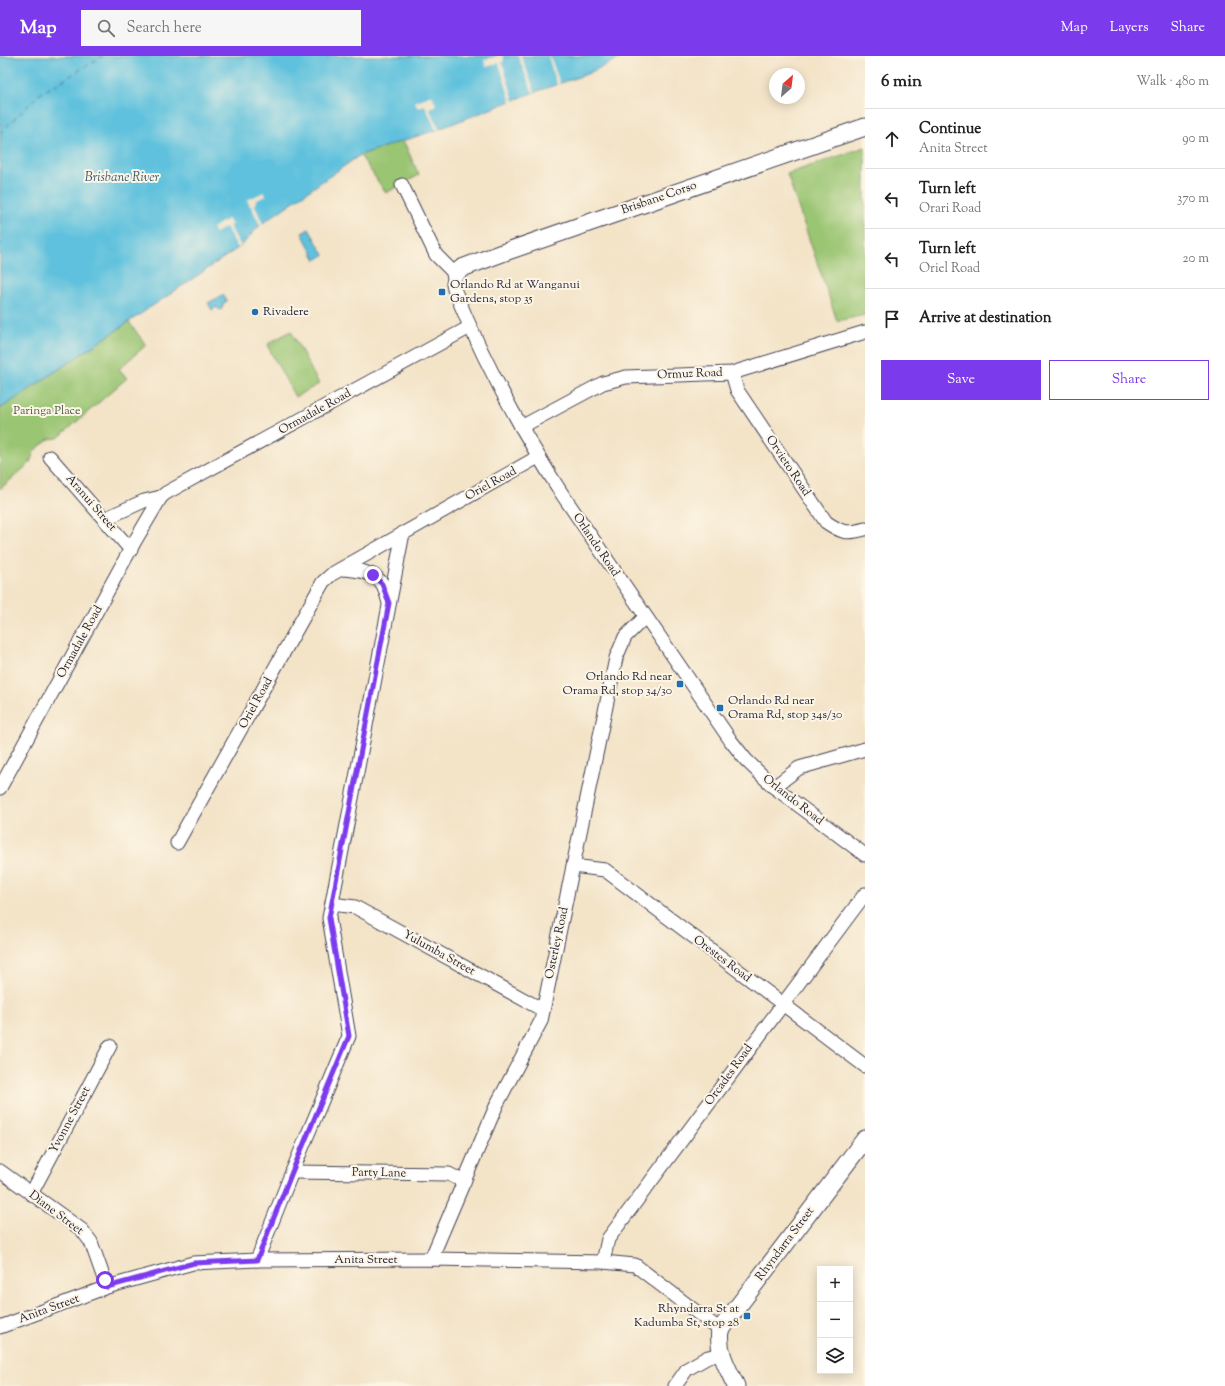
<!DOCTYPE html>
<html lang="en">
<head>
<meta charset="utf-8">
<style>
	:root { --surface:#fff; --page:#f6f6f6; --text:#222; --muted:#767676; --line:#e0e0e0; --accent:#7c3aed }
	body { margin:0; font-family:"Sorts Mill Goudy",serif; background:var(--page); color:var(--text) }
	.controls { position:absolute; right:12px; bottom:12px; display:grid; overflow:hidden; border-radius:0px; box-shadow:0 2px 10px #0003 }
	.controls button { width:36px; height:36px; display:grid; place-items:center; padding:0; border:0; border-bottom:1px solid var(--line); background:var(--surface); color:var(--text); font:20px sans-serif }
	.compass { position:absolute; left:769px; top:12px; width:36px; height:36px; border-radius:50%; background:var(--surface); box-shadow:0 2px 10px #0003; rotate:28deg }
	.stop { position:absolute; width:12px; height:12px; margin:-9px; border:3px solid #7c3aed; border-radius:50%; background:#fff }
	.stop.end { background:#7c3aed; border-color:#fff; box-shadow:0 1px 4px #0008 }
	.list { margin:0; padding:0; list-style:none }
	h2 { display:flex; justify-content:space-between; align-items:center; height:52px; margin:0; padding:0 16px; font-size:17px }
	h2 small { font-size:13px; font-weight:400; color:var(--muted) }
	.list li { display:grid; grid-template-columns:26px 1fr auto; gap:12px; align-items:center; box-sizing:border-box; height:60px; padding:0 16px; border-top:1px solid var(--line) }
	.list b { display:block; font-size:15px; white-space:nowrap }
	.list p { margin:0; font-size:13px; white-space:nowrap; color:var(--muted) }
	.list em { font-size:13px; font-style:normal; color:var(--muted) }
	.actions { display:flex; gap:8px; padding:12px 16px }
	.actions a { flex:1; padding:9px 0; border:1px solid var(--accent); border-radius:0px; text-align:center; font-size:14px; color:var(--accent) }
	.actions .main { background:var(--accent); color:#fff }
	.icon { flex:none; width:22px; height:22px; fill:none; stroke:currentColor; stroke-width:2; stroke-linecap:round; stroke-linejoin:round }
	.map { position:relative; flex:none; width:865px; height:1330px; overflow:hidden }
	header { display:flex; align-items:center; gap:24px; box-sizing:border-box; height:56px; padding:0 20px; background:var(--accent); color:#fff }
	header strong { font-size:19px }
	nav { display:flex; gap:22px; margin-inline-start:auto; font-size:14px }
	.search { width:280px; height:36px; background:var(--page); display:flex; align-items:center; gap:10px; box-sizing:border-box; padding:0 14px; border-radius:0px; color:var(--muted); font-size:15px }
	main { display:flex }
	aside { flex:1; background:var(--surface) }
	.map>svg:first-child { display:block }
	.green { fill:#9ac572; stroke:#5e7456 }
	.water { fill:#5fc1dd; stroke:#40728c }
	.pier { fill:#f3e3c7 }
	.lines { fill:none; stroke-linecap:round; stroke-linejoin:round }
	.ferry { stroke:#375a74; stroke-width:1; stroke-dasharray:5 4; stroke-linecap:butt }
	.minor-casing { stroke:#413f50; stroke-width:15 }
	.tertiary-casing { stroke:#413f50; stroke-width:19 }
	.minor { stroke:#fff; stroke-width:13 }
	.tertiary { stroke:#fff; stroke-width:17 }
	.route { stroke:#7c3aed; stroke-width:5 }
	.poi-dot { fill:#1f6fb2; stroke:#fcf5e5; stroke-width:1.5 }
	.labels { text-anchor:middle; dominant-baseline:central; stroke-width:4; stroke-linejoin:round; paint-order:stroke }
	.street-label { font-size:12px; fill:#22223b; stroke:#fcf5e5 }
	.poi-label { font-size:12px; fill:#22223b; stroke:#fcf5e5; text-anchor:start }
	.park-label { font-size:12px; fill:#4c5b4e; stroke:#fcf5e5 }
	.water-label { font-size:13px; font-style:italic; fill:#375a74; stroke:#fcf5e5 }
</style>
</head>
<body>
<header>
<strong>Map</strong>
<div class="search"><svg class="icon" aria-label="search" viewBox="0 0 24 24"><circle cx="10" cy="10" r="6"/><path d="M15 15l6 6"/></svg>Search here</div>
<nav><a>Map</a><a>Layers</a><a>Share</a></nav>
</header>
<main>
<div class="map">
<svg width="865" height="1330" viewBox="0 0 865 1330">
	<rect width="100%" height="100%" fill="#fcf5e5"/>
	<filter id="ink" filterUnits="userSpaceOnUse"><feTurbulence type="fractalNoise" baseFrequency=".025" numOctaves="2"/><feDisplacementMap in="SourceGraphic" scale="8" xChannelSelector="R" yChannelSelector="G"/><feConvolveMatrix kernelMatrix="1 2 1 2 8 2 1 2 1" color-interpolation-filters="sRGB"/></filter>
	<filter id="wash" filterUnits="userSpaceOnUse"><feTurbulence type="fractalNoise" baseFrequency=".012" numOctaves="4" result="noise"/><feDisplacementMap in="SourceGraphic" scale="16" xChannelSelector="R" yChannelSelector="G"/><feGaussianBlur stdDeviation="0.9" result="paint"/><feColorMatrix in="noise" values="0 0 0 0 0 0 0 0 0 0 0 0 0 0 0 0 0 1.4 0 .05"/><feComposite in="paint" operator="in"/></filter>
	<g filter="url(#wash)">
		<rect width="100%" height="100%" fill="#f3e3c7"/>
		<g class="green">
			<path d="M403,84L419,119L386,137L360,99Z"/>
			<path d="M865,91V259L837,265L787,118Z"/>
			<path d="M129,266L146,289L119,313L127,322L58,382L49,383L34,395L30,407L0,433V353Z"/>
			<path d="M291,275L319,328L295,341L268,291L269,287Z"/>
		</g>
		<g class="water">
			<path d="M0,0H624L587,18L535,36L436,74L360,99L260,169L241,190L0,353Z"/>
			<path d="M309,173L324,199L316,204L302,177Z"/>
			<path d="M223,239L227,245L223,248L222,253L220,254L216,251L212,254L208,247Z"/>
		</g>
		<g class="pier">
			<path d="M498,0H503L504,5L502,6L514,45L511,46L499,7L486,11L484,4Z"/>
			<path d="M518,0H521L535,36L533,37Z"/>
			<path d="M548,0H550L560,28L557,29Z"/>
			<path d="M432,39L436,49L429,52L439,73L436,74L425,49L418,52L415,46Z"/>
			<path d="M264,136L266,140L255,145L256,147L254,148L263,168L260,169L251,150H250L247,144Z"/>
			<path d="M228,163L232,169L229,170L241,190L238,192L226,171L215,177L212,172Z"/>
		</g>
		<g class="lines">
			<path class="ferry" d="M0,77L40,38L103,0"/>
		</g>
	</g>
	<g filter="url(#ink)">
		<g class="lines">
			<defs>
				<g id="minor">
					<path d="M402,129L436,199L455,218L453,228L454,233C483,304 520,373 562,438L731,685L746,704L774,731L865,799"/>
					<path d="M732,317L737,334L826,466C842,477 847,478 865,473"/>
					<path d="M521,371L603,327L626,321L732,317L865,276"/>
					<path d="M50,401L131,494"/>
					<path d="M104,463L144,445L161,441"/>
					<path d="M341,513C355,514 375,515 383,529C386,534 387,541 389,547"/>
					<path d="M774,731L799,712L865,693"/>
					<path d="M0,732L135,485L161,441L166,437L470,271"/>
					<path d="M177,787L323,526L332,518L538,401"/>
					<path d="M573,810L605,814L865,1010"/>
					<path d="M332,848L355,851L543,954"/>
					<path d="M0,1115L82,1174L91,1186L107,1231"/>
					<path d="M292,1116L449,1118L464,1126"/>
					<path d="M31,1138L110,990"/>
					<path d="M431,1203L497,1048L541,965L616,602L625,581L645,561"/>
					<path d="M257,1204L292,1116L349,980L329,862L403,477"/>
					<path d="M603,1206L608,1183L865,838"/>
					<path d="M0,1271L107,1231L193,1207L257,1204L431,1203L603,1206L635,1209L720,1274"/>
					<path d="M675,1330L687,1313L708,1301L722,1298"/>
				</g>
				<g id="tertiary">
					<path d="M455,218L462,212L502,197L865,71"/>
					<path d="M736,1330C727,1311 717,1295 720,1274L865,1083"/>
				</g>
			</defs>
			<use href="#minor" class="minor-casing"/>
			<use href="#tertiary" class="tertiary-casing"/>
			<use href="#minor" class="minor"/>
			<use href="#tertiary" class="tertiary"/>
		</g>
	</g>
	<g class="lines" filter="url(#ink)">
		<path class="route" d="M105,1224L107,1231L194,1207L257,1204L292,1116L349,980L329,862L389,547L382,528L373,519"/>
	</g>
	<g class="poi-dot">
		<rect x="438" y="232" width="8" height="8" rx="2"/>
		<circle cx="255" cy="256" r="4"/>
		<rect x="676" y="624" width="8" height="8" rx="2"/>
		<rect x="716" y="648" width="8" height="8" rx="2"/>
		<rect x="743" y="1256" width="8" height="8" rx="2"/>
	</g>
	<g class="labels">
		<g class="street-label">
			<text transform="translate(659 142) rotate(-19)">Brisbane Corso</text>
			<text transform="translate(690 318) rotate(-2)">Ormuz Road</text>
			<text transform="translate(315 356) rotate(-29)">Ormadale Road</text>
			<text transform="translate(788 410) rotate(56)">Orvieto Road</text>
			<text transform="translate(491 428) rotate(-29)">Oriel Road</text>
			<text transform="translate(91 447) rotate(49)">Aranui Street</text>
			<text transform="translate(596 489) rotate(56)">Orlando Road</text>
			<text transform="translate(80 586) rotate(-61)">Ormadale Road</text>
			<text transform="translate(256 647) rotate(-61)">Oriel Road</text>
			<text transform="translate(793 744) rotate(38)">Orlando Road</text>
			<text transform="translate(557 887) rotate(-78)">Osterley Road</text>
			<text transform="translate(439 897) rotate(29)">Yulumba Street</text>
			<text transform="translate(722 903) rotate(37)">Orestes Road</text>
			<text transform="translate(729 1019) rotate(-54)">Orcades Road</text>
			<text transform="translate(70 1064) rotate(-62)">Yvonne Street</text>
			<text transform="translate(379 1117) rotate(1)">Party Lane</text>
			<text transform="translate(56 1157) rotate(37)">Diane Street</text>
			<text transform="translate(785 1188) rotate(-53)">Rhyndarra Street</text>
			<text x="366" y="1204">Anita Street</text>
			<text transform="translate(49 1253) rotate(-20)">Anita Street</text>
		</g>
		<g class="poi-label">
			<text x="450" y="229">Orlando Rd at Wanganui<tspan x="450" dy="14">Gardens, stop 35</tspan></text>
			<text x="263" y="256">Rivadere</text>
			<text x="672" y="621" text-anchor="end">Orlando Rd near<tspan x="672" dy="14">Orama Rd, stop 34/30</tspan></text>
			<text x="728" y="645">Orlando Rd near<tspan x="728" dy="14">Orama Rd, stop 34s/30</tspan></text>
			<text x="739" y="1253" text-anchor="end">Rhyndarra St at<tspan x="739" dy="14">Kadumba St, stop 28</tspan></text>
		</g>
		<g class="park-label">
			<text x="47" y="355">Paringa Place</text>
		</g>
		<g class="water-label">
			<text x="122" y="122">Brisbane River</text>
		</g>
	</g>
</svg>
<div class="controls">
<button>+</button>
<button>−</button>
<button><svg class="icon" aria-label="layers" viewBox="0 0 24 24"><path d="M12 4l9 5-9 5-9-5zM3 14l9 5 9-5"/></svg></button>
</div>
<svg class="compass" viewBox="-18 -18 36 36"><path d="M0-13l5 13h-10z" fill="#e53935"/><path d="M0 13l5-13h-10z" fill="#767676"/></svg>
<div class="stop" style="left:105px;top:1224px"></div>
<div class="stop end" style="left:373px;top:519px"></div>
</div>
<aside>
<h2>6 min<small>Walk · 480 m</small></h2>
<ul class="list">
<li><svg class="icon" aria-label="ahead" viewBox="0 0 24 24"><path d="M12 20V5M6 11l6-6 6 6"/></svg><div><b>Continue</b><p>Anita Street</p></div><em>90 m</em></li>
<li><svg class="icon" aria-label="left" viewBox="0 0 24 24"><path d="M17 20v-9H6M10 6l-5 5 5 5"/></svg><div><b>Turn left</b><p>Orari Road</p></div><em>370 m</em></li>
<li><svg class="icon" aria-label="left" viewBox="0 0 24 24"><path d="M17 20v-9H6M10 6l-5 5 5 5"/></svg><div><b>Turn left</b><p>Oriel Road</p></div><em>20 m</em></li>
<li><svg class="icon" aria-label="arrive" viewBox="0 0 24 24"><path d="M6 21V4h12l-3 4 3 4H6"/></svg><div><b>Arrive at destination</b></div></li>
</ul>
<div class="actions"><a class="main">Save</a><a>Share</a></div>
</aside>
</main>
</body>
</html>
